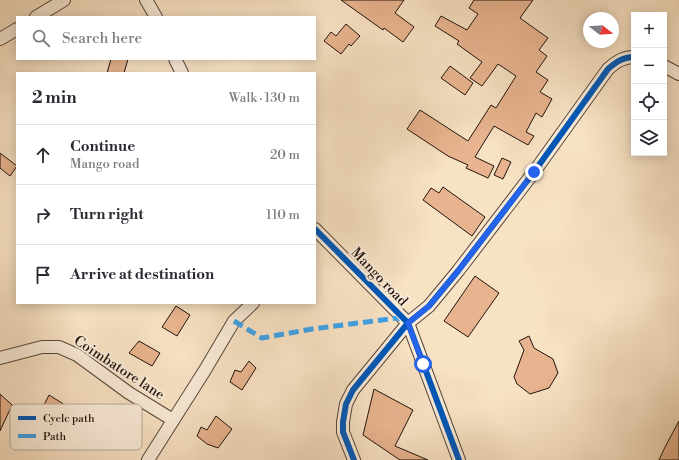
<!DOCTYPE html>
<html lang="en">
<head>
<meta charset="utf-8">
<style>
	:root { --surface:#fff; --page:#f2f2f3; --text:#2b2b33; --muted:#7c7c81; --line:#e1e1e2 }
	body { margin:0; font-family:"Libre Bodoni",serif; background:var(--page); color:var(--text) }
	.controls { position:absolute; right:12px; top:12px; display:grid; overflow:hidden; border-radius:0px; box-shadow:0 2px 10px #0003 }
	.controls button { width:36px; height:36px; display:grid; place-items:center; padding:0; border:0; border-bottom:1px solid var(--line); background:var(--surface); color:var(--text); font:20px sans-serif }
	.compass { position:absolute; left:583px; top:12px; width:36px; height:36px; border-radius:50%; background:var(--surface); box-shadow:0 2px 10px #0003; rotate:107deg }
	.stop { position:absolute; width:12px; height:12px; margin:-9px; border:3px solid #2563eb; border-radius:50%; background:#fff }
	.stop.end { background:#2563eb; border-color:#fff; box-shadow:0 1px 4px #0008 }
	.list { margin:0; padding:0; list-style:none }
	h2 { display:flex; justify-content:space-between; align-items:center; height:52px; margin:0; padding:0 16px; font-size:17px }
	h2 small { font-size:13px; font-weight:400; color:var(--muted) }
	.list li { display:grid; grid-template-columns:26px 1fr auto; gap:12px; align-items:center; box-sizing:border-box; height:60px; padding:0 16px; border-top:1px solid var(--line) }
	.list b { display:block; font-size:15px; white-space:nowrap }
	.list p { margin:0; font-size:13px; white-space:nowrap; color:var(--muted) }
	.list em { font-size:13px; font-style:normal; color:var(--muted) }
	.icon { flex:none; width:22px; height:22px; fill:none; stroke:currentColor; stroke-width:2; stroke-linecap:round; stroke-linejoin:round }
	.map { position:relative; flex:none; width:679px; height:460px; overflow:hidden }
	.search { position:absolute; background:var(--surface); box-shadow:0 2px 10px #0003; left:16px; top:16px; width:300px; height:44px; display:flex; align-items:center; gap:10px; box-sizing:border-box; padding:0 14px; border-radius:0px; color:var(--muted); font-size:15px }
	.panel { position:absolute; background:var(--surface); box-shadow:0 2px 10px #0003; left:16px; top:72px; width:300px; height:232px; border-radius:0px }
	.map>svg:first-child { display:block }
	.building { fill:#e8b48f; stroke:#21130c }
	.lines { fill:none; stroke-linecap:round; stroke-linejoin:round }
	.street-casing { stroke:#57473a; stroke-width:14 }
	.street { stroke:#faecd9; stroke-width:12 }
	.quiet { stroke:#3ea2e9; stroke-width:5; stroke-dasharray:10 5; stroke-linecap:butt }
	.cycleway-casing { stroke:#faecd9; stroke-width:8 }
	.cycleway { stroke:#0057b8; stroke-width:6 }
	.route { stroke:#2563eb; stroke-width:5 }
	.labels { text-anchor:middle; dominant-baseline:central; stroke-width:4; stroke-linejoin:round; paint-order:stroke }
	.street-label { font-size:14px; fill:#21130c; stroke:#faecd9 }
	.key { fill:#faecd9; stroke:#b9ab9c; stroke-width:1 }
	.key-label { font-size:11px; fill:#21130c }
</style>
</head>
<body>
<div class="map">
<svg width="679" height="460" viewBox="0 0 679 460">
	<rect width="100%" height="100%" fill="#f8e2c4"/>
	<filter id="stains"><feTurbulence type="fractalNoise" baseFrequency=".005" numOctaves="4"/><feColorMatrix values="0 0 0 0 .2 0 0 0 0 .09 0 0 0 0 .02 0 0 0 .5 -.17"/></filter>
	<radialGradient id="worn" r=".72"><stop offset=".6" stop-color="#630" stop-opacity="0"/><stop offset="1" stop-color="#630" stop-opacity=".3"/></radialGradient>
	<g class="building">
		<path d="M341,0H404L395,13L414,27L403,42L384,28L383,30Z"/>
		<path d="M474,0H533L520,18L548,38L539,50L547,56L536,72L548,80L540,92L552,99L542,117L536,113L526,132L534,136L528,145L494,126L475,157L494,166L488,178L466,168L468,165L448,156L407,129L420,110L468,141L491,105L496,108L516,76L498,64L482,86L470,78L482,62L457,44L459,41L435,26L441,16L467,30L478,14L469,8Z"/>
		<path d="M346,24L360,36L351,46L349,44L341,54L324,41L331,32L336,36Z"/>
		<path d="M111,59H128L124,73H107Z"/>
		<path d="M450,66L473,83L465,95L441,78Z"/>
		<path d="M0,153L17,166L10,176L0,168Z"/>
		<path d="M502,158L511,162L503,179L494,175Z"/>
		<path d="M443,187L485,217L472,236L423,200L431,188L439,193Z"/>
		<path d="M475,276L499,293L468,337L444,321Z"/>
		<path d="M176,306L190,315L177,336L162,327Z"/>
		<path d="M529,336L534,348L553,359L558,373L549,388L530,394L517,384L514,377L524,350L519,341Z"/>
		<path d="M139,341L160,353L152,366L129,353Z"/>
		<path d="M249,361L256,368L242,390L230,382L235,370L241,372Z"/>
		<path d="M374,389L413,410L395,446L428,460H400L363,435Z"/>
		<path d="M0,394L12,405L0,431Z"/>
		<path d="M49,395L70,408L63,424L41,411Z"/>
		<path d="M216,416L232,429L218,448L207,444L197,436L201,427L207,430Z"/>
		<path d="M679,421V460H659L665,447Z"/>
	</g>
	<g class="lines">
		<defs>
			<g id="street">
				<path d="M146,0L156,17"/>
				<path d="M36,17L64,0"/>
				<path d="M0,39L17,29"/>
				<path d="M175,59L182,73"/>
				<path d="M664,66L679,74"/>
				<path d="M315,229L408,323L459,460"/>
				<path d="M0,358L42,347H59L77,355L129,393L173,420"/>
				<path d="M148,460L205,370L234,321L253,303"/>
				<path d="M354,460L343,432V422L346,404L353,390L408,323L429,306L458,271L534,172L608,69C616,62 623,57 634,57"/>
			</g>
		</defs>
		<use href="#street" class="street-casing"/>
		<use href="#street" class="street"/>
		<path class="quiet" d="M234,321L262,338L312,329L397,318L403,319"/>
		<defs>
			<g id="cycleway">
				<path d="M315,229L408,323L459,460"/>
				<path d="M354,460L343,432V422L346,404L353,390L408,323L429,306L458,271L534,172L608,69C616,62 623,57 634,57"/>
			</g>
		</defs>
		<use href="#cycleway" class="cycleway-casing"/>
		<use href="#cycleway" class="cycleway"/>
	</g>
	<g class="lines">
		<path class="route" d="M423,364L408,323L429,306L458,271L534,172"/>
	</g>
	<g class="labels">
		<g class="street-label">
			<text transform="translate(379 277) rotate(46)">Mango road</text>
			<text transform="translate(119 368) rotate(33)">Coimbatore lane</text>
		</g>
	</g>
	<rect x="10" y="404" width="132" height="46" rx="6" class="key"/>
	<rect x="18" y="416" width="18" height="4" fill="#0057b8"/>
	<rect x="18" y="434" width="18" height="4" fill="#3ea2e9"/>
	<g class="key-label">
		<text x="43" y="422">Cycle path</text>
		<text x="43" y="440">Path</text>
	</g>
	<rect width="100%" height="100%" filter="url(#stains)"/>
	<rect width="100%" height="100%" fill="url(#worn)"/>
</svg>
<div class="controls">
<button>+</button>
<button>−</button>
<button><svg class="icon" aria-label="locate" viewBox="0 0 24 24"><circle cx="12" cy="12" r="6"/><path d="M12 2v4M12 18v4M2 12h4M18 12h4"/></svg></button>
<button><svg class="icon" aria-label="layers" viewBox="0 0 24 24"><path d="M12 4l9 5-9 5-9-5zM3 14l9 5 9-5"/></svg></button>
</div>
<svg class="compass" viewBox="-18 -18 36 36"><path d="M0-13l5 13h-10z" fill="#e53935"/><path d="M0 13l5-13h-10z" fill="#7c7c81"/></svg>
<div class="stop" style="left:423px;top:364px"></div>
<div class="stop end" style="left:534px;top:172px"></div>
<div class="search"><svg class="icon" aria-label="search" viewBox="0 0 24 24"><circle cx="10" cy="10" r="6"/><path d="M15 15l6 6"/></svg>Search here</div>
<section class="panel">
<h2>2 min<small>Walk · 130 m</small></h2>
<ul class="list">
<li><svg class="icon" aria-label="ahead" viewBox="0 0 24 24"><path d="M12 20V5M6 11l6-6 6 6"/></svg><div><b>Continue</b><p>Mango road</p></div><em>20 m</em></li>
<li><svg class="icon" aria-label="right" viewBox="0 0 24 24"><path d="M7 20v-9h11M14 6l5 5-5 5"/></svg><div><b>Turn right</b></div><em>110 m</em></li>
<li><svg class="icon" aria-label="arrive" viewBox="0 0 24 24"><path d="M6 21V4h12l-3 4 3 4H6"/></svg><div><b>Arrive at destination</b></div></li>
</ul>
</section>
</div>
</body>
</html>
